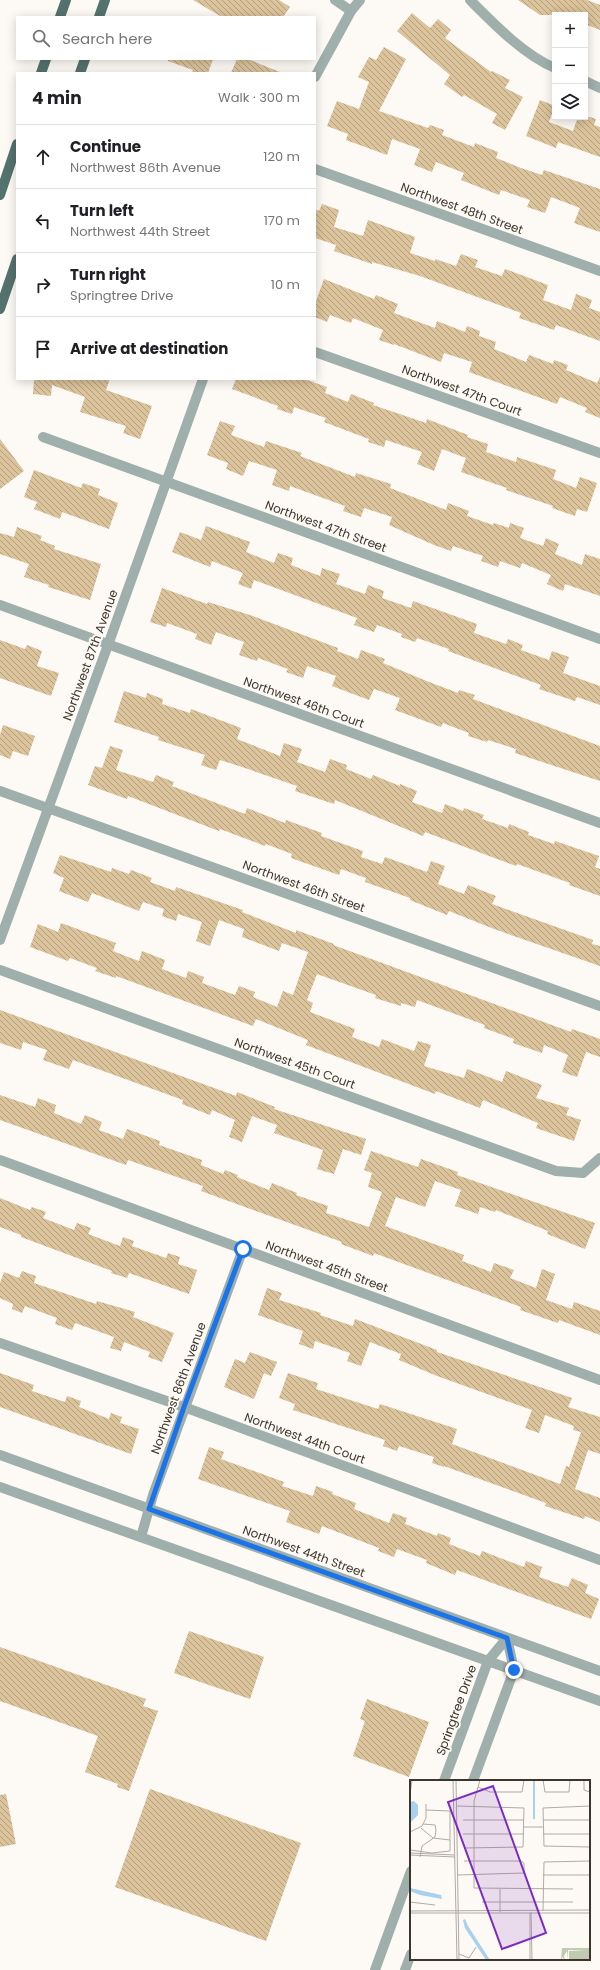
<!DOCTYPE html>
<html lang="en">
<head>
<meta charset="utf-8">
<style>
	:root { --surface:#fff; --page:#f6f6f6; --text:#202124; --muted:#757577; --line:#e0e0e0 }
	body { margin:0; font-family:Poppins,sans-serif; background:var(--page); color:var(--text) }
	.controls { position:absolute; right:12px; top:12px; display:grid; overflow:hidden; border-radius:0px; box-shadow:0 2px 10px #0003 }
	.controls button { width:36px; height:36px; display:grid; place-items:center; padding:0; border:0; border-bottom:1px solid var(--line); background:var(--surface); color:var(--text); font:20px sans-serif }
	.stop { position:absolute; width:12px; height:12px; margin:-9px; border:3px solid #1a73e8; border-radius:50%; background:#fff }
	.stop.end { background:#1a73e8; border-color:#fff; box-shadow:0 1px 4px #0008 }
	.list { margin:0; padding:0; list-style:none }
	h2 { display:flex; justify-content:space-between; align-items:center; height:52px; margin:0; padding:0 16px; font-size:17px }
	h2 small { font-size:13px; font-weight:400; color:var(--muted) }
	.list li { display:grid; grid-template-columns:26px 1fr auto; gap:12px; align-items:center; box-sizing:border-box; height:64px; padding:0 16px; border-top:1px solid var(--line) }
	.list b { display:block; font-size:15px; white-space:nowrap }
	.list p { margin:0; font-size:13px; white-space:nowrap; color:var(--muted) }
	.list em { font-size:13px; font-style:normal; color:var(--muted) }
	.icon { flex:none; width:22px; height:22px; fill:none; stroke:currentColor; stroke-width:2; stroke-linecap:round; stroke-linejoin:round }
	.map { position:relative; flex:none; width:600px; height:1970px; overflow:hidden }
	.search { position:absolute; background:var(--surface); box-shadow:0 2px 10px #0003; left:16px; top:16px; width:300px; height:44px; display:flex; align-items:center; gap:10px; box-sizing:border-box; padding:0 14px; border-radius:0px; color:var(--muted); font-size:15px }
	.panel { position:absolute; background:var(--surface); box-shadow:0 2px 10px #0003; left:16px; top:72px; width:300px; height:308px; border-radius:0px }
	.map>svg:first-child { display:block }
	.building { fill:url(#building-back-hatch) }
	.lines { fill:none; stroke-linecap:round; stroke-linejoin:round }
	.minor { stroke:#9fafac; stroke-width:10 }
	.major { stroke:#54726d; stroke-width:10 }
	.route { stroke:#1a73e8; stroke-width:5 }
	.labels { text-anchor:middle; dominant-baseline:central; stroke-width:4; stroke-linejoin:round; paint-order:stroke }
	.street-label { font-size:12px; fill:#3d362c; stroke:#fdf9f4 }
	.inset-river { fill:none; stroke:#a8d1ef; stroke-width:2 }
	.inset-road { fill:none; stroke:#b0aba4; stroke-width:1 }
	.view { fill:#7b2cbf; fill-opacity:0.15; stroke:#7b2cbf; stroke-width:2 }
	.inset-edge { fill:none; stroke:#3d362c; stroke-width:2 }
</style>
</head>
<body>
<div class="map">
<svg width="600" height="1970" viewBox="0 0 600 1970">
	<defs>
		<pattern id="building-back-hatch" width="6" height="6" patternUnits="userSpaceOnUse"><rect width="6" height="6" fill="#dbc39b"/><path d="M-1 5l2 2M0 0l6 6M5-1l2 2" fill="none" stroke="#b39f7f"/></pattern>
	</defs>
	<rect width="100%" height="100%" fill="#fdf9f4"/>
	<g class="building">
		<path d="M193,0H279L290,7L283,17H222Z"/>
		<path d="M518,0H587L600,5V30L585,24V15H540Z"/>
		<path d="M412,13L430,28L438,19L451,30L445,38L491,72L492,71L510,80L505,88L523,97L505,130L492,123L497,114L464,95L462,97L444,84L450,75L397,31Z"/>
		<path d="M384,47L406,59L379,111L428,128L430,125L444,130L442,135L474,147L475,143L498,152L496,158L521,168L542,175L544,170L600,189V232L574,223L580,208L551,197L545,213L527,207L530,200L501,190L499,195L461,180L464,173L436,162L432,172L414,165L420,149L392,139L387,155L346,140L348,134L327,126L337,101L359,109L369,82L358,77L369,57L376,60Z"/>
		<path d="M168,59H213L208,73H192L193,70L168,61Z"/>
		<path d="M237,59H248L282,73H231Z"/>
		<path d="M540,100L555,106L549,122L573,131L578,117H590L596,119L594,125L600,127V157L558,142L556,148L526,136Z"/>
		<path d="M322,204L339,210L334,227L363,236L368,220L415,237L410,253L435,261V259L456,266L461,254L478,260L475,267L502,276L505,269L548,285L543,300L571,310L576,294L592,300L589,308L600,312V341L556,325L554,330L519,318L521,313L420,276L372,262V264L334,251L336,245L315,238V209L319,211Z"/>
		<path d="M324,279L374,299L376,295L398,304L394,313L435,328L437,321L465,332L467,326L480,331L479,336L496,342L494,349L526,362L529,355L553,364L554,360L568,365L566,370L597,383L600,377V418L585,412L587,408L560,397L557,404L469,372L472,362L444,353L441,362L394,344V345L379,340L383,330L353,318L351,323L330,315L327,322L315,317V304Z"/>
		<path d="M34,379H110L106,390L152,406L140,439L123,433L126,426L80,412L85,397L52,385L51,396L33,394Z"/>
		<path d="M236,379H304L327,387L325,393L348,402L351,394L374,403L373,405L426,423L427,419L468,435L467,437L488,444L486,452L516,462L517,457L556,470L553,479L576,488L580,477L597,483L587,512L577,509L575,516L552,508L553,506L506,490L507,488L461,472L466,458L442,449L434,471L417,464L422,452L386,440L384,447L368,442L369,439L324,422L326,418L294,407L292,414L277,409L278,406L232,389Z"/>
		<path d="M220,421L235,426L231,435L264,447L266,441L302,453L300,456L355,477L356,473L391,484L390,488L446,510L448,503L469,511L467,516L493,525L494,523L509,528L510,523L524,528L520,538L543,546L546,538L559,544L555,554L582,565L585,554L600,559V596L565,584L563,591L547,584L551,575L522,563L520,568L500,561L498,567L481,561L483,556L453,546L451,551L434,545L389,525L392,517L364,508L361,517L343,511L345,506L290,486L289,491L272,485L277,470L249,461L243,476L226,469L228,463L207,455Z"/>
		<path d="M0,439L24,471L0,489Z"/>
		<path d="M34,470L81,488L83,483L100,489L98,495L118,503L109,529L62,512L60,519L34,509L37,502L24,497Z"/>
		<path d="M206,526L250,542L246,552L274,563L278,553L293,558L291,565L320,576L322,568L340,574L336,584L365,594L368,585L384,591L382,598L411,608L413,601L452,615L477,624L474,633L506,644L508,639L523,645L521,650L549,660L552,651L569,657L563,673L600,686V705L577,697L575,701L539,689L541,685L448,651L449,649L417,638L415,642L401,637L402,634L377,625L374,632L354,625L357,618L254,580L251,589L238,584L243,573L212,561L210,567L172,552L180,532L201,540Z"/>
		<path d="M17,527L42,536L40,540L55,546L54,549L101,564L90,600L48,587L49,585L24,577L29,564L0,554V533L14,537Z"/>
		<path d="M162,588L207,604L208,602L253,616L338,648L337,651L358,659L361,650L385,659L383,663L429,682L458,693L459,690L475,695L473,699L600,746V781L515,753L516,749L488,740L487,742L468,736L469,733L443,723L441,727L395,710L400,698L374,689L369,700L332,686L336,676L307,666L303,678L286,672L288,669L258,658L257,661L239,655L244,642L216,632L211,645L195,639L197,634L167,623L166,627L150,622Z"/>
		<path d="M0,640L25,649L27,645L42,651L37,666L59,673L51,696L0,678Z"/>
		<path d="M124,691L146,698L147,693L163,699L162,704L190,713L191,709L241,728L237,739L280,756L284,743L302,749L297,762L325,772L330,759L347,765L346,769L371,779L373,775L400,786V784L417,791L412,802L442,813L445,804L463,811L464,808L484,815L482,819L508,828L509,824L529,832L528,835L554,844L555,841L599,856L595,867L600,869V896L569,885L570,883L517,864L516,866L425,832L423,836L335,800L334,804L295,791L297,786L242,767L220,760L216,770L201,765L205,755L158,740L159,737L114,722Z"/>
		<path d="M3,725L35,736L28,756L13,751L10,759L0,755V735Z"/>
		<path d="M110,746L123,750L116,770L153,782L156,775L174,782L172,786L245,814L247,808L285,823L286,820L322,833L321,836L363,851L361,857L382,864L385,857L427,872L431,861L445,866L438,884L464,894L468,885L496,896L492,904L593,940L592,944L600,946V966L494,929L449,911L447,915L410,900V898L365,882L366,878L341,869L339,875L291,858L292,854L266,844L265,846L220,829L219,831L128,796L127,799L88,785L95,766L102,768Z"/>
		<path d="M60,855L111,872L112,868L129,874L131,870L152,878L150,882L175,891L176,887L243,910L242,912L296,933V930L334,944L333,945L478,998L571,1032L572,1029L600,1039V1057L586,1052L577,1077L562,1072L568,1055L544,1045L542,1053L513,1043L514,1039L484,1028L485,1025L417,1000L415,1007L401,1003V1006L375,998L376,995L317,974L307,1000L313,1003L310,1012L355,1029L352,1037L379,1047L382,1039L414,1051L418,1041L431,1045L424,1066L464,1078L467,1069L502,1082L506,1071L542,1085L536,1098L569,1108L566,1115L581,1120L574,1141L536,1128L538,1123L483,1100L480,1108L436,1091L435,1094L306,1045L308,1040L256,1019L253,1026L116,976V978L95,971L97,968L70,958L68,961L30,947L38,924L58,932L61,923L116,943L113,951L128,957L139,961L142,951L165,960L162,969L186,978L188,971L204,977L202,983L235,995L239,986L255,992L253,997L277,1007L283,991L293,995L308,952L282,943L279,951L242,937L244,929L219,920L210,946L196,941L202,922L178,914L176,921L162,916L164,909L143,902L139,911L92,893L88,902L59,891L64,878L53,873Z"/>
		<path d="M0,1010L236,1096L237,1092L275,1107L274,1109L366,1139L361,1155L343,1149L334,1174L317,1169L323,1150L274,1133L277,1125L252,1116L242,1142L229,1137L235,1120L212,1110L210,1115L182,1104L183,1100L73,1060L69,1069L43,1060L47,1050L23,1042L21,1050L0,1043Z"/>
		<path d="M0,1095L35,1107L38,1098L56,1105L54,1113L81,1124L85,1115L102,1122L99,1130L123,1139L127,1129L160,1141L159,1145L202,1160L201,1165L223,1174L225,1170L238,1175L237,1177L269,1190L272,1183L297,1193L296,1195L328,1206L326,1213L369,1227L382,1192L368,1187L372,1173L364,1170L371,1151L418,1167L421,1159L458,1172L457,1175L595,1223L585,1249L547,1234L548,1231L496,1210L495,1212L480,1207L478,1214L455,1206L461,1190L435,1181L425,1207L396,1197L385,1226L464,1255L462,1261L491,1272L494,1263L514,1270L510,1278L536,1288L542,1269L555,1274L546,1300L572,1309L574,1302L600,1311V1335L559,1320L558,1323L520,1310L521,1307L374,1253L373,1256L341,1244L342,1242L201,1191L203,1186L128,1160L126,1165L0,1120Z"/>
		<path d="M0,1198L30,1210L32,1207L46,1212L43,1218L74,1230L77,1223L91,1228L88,1234L120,1246L123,1237L134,1241L132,1246L166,1258L168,1253L180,1257L178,1264L197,1270L189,1294L129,1273L127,1278L111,1273L112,1271L21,1237V1235L0,1227Z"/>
		<path d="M22,1271L36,1276L34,1283L96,1304L97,1301L135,1312L133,1317L174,1333L162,1362L148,1357L150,1352L124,1342L121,1351L110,1348L114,1337L75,1323L72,1330L55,1324L57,1318L25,1306L22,1313L12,1309L13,1304L0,1298V1283L4,1272L19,1278Z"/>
		<path d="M267,1288L282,1293L279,1300L321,1313L320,1315L353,1326L355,1319L437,1350V1352L572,1398L568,1407L600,1417V1454L588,1450L575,1489L600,1498V1522L585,1516L584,1519L545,1506L546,1503L444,1466V1467L432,1463L434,1457L399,1446L397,1451L383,1446L385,1440L293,1410L295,1404L279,1398L288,1373L318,1383L316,1389L378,1409L380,1404L457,1429L452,1444L560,1484L566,1466L569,1467L581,1432L573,1430L574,1426L545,1415L539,1433L525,1428L532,1410L437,1376L399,1360L401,1354L370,1342L361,1366L347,1361L350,1353L315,1341L313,1349L299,1344L303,1331L258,1315Z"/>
		<path d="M250,1352L277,1362L271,1376L264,1373L254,1399L224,1387L235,1359L245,1363Z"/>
		<path d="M0,1373L34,1385L32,1391L65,1402L67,1396L81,1401L79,1407L109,1419L111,1413L122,1417L120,1423L139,1429L131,1454L0,1407Z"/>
		<path d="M209,1447L224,1452L221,1459L284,1482L282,1486L313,1496L316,1486L333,1492L332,1494L356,1503L354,1509L389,1523L393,1513L407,1518L405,1524L437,1536L438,1533L451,1538L449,1544L480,1556L482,1551L524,1567L526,1561L542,1567L539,1577L568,1587L572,1578L588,1585L585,1593L599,1599L591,1619L457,1570L455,1575L426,1563L427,1560L397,1549L394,1557L378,1551L379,1548L322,1526L319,1534L286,1522L290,1511L198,1479Z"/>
		<path d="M189,1631L264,1657L250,1699L174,1673Z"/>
		<path d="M0,1647L146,1699L143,1706L158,1711L129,1791L117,1787L118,1784L85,1772L98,1736L0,1701Z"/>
		<path d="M367,1699L429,1722L409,1777L353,1756L365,1721L360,1719Z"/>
		<path d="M150,1789L301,1843L266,1941L115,1887Z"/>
		<path d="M6,1794L16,1844L0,1847V1795Z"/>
	</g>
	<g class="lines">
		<g class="minor">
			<path d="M335,0L351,11"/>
			<path d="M470,0C494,24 524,55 555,68"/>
			<path d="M315,77L351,11L360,0"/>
			<path d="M585,81L600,88"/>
			<path d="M315,169L600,271"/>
			<path d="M315,352L600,453"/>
			<path d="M43,437L600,639"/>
			<path d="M0,605L600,823"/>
			<path d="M0,791L600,1006"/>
			<path d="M0,940L108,645L203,379"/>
			<path d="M0,970L556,1171L583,1173L600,1158"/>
			<path d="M0,1160L600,1380"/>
			<path d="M0,1343L184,1407L600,1560"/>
			<path d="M0,1455L600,1671"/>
			<path d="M0,1487L600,1701"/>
			<path d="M141,1537L153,1495L243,1249"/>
			<path d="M444,1781L488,1661L507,1638"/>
			<path d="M473,1781L514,1670L507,1638"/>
			<path d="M375,1970L411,1871"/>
			<path d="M405,1970L411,1954"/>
		</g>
		<g class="major">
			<path d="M60,17L66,0"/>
			<path d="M99,17L105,0"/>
			<path d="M41,73L46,59"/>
			<path d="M80,73L85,59"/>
			<path d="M0,195L17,144"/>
			<path d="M0,309L17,259"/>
		</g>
	</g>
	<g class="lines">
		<path class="route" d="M243,1249L184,1407L149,1509L507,1638L514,1670"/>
	</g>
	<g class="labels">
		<g class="street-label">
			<text transform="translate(462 208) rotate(20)">Northwest 48th Street</text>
			<text transform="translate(462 390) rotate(20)">Northwest 47th Court</text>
			<text transform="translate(326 526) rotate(20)">Northwest 47th Street</text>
			<text transform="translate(90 655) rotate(-70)">Northwest 87th Avenue</text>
			<text transform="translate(304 702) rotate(20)">Northwest 46th Court</text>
			<text transform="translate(304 886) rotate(20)">Northwest 46th Street</text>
			<text transform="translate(295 1063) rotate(20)">Northwest 45th Court</text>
			<text transform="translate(327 1266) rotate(20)">Northwest 45th Street</text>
			<text transform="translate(178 1388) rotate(-70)">Northwest 86th Avenue</text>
			<text transform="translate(305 1438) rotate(20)">Northwest 44th Court</text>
			<text transform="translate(304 1551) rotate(20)">Northwest 44th Street</text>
			<text transform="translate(456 1710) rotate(-70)">Springtree Drive</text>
		</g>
	</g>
	<g transform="translate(410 1780)">
		<rect width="180" height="180" fill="#fdf9f4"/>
		<path d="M152,168H180L179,180H159V171L176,170H158V180L157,171L154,176L155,180L152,177V180H151Z" fill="#c1cbb1"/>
		<path d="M4,21L8,25V35L0,43V22ZM0,108L31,115L32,119L10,115L0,111ZM55,139L58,146L80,180H76L55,148L53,140Z" fill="#a8d1ef"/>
		<path class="inset-river" d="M124,0V39"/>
		<path class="inset-road" d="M43,0L47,180M46,0L49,180M70,0L64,21V108L163,109M133,0L135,12H159L160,0M174,0V10L180,12M68,7L80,12H112L114,0M0,14L2,0M47,26L114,28L113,67L54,68M180,26L133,28L134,66L180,67M53,40H114M133,40H180M114,47H133M11,48L23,58L40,60M0,52L12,46L16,38V24M53,54H114M133,54H180M0,70L22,73L40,71V31L16,30M0,73L45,75M0,75L45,77M10,77L12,66L25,57L26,50L25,45L13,44M47,95L114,93V83L111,81H54M133,95H180M90,109V132M0,122L25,125M72,122H163M0,131L180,130M133,131L134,82L180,81M121,132L122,180M0,133H180M120,133V180M49,174L59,178L66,167"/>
		<path class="view" d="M83,6L136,153L92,169L38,22Z"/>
		<rect width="180" height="180" class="inset-edge"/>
	</g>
</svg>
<div class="controls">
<button>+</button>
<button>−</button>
<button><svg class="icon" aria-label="layers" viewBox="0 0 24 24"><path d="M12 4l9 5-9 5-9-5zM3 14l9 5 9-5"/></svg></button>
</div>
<div class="stop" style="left:243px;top:1249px"></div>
<div class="stop end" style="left:514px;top:1670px"></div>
<div class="search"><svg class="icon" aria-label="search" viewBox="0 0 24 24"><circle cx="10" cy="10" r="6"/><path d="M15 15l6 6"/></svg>Search here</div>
<section class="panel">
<h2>4 min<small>Walk · 300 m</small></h2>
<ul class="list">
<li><svg class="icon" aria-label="ahead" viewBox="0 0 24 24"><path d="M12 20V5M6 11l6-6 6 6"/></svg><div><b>Continue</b><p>Northwest 86th Avenue</p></div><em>120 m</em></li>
<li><svg class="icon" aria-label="left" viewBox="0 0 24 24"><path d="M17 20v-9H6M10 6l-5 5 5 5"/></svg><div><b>Turn left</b><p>Northwest 44th Street</p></div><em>170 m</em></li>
<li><svg class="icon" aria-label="right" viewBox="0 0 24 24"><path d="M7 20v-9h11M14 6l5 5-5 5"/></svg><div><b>Turn right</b><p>Springtree Drive</p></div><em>10 m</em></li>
<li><svg class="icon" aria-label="arrive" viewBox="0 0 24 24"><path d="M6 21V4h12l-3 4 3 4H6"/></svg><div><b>Arrive at destination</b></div></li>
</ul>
</section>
</div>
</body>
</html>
